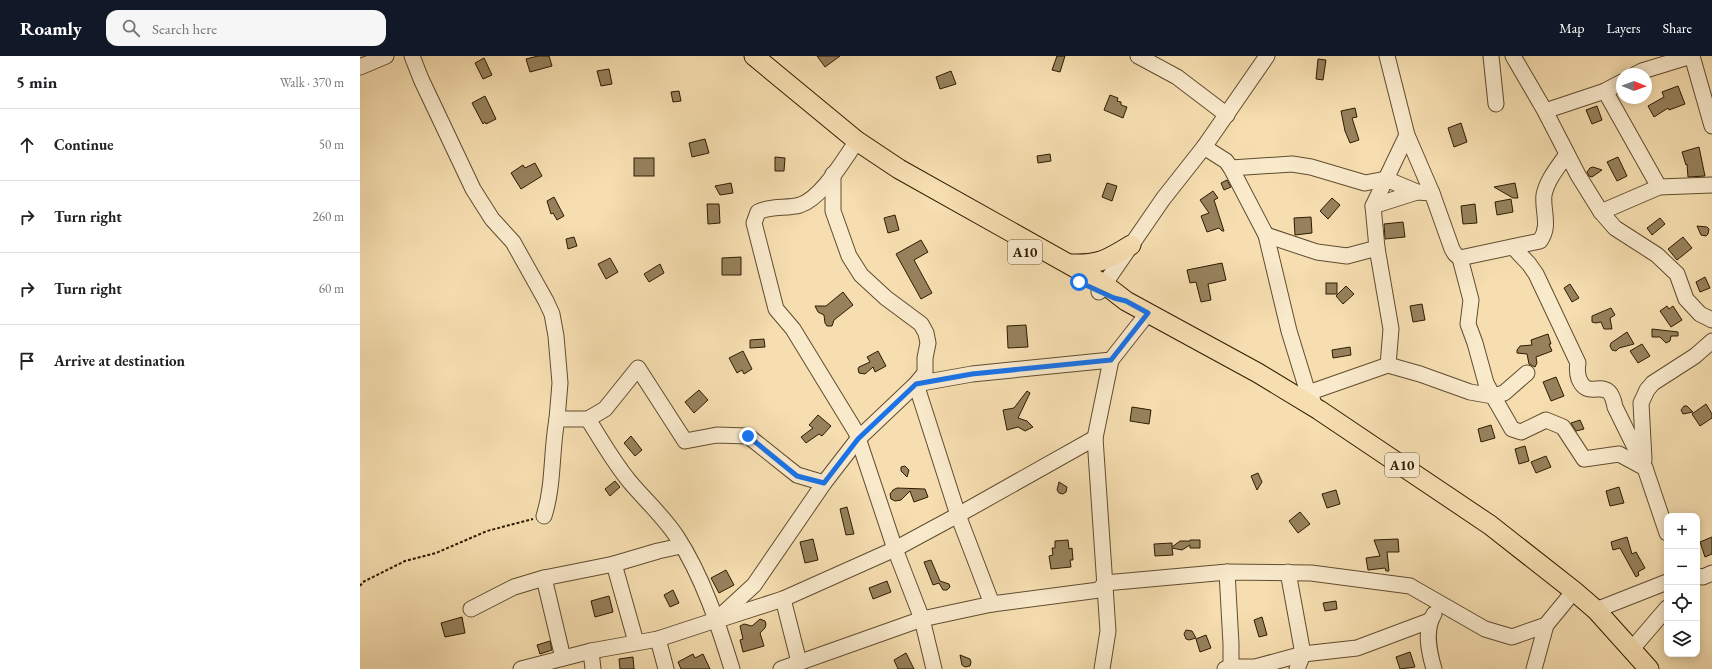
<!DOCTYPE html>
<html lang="en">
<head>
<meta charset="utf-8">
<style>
	:root { --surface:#fff; --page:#f6f6f6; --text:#202124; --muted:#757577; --line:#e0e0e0; --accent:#111827 }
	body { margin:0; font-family:"EB Garamond",serif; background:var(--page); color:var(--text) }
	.controls { position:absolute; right:12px; bottom:12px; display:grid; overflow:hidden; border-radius:8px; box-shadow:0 2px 10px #0003 }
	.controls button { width:36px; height:36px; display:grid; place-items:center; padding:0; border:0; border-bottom:1px solid var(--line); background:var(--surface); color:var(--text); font:20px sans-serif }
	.compass { position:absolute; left:1256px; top:12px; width:36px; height:36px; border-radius:50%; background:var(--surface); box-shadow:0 2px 10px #0003; rotate:91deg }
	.stop { position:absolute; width:12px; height:12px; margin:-9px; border:3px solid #1a73e8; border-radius:50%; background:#fff }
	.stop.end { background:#1a73e8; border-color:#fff; box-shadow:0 1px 4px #0008 }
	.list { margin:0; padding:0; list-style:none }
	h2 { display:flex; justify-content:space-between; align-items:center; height:52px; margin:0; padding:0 16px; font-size:17px }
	h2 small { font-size:13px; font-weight:400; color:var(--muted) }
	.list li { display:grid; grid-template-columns:26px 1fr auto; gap:12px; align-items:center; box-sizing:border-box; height:72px; padding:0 16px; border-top:1px solid var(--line) }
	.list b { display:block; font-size:15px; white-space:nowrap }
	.list em { font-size:13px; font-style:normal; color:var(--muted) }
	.icon { flex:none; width:22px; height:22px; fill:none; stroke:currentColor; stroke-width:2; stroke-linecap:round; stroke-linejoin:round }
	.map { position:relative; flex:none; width:1352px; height:613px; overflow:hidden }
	header { display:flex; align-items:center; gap:24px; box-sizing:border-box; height:56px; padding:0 20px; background:var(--accent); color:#fff }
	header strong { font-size:19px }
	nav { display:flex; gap:22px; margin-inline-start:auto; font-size:14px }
	.search { width:280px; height:36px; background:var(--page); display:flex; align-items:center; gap:10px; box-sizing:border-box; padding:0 14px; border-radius:12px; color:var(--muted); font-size:15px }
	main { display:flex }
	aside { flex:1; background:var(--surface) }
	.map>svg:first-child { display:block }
	.building { fill:#96815c; stroke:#2e1c02 }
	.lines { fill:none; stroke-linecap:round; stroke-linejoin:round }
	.minor-casing { stroke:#604c2e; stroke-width:17 }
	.major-casing { stroke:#2e1c02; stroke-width:21 }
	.path { stroke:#2e1c02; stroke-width:2; stroke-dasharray:3 2; stroke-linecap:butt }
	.minor { stroke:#f9eacc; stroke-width:15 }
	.major { stroke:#f6deb0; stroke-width:19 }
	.route { stroke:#1a73e8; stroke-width:5 }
	.labels { text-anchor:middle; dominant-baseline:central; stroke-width:3; stroke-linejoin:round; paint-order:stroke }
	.shield { fill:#f9eacc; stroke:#6b5a3f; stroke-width:1 }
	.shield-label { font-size:14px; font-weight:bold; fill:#2e1c02 }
</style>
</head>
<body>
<header>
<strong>Roamly</strong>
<div class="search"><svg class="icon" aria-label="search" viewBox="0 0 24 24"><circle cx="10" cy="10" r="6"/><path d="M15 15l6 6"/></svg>Search here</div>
<nav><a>Map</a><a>Layers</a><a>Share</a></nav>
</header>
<main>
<aside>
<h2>5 min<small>Walk · 370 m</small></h2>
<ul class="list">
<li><svg class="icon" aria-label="ahead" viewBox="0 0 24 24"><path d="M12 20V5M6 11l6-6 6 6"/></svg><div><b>Continue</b></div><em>50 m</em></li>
<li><svg class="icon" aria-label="right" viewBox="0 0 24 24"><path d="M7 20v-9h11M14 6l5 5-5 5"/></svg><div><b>Turn right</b></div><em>260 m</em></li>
<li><svg class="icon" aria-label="right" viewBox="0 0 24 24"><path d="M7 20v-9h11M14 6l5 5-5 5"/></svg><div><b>Turn right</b></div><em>60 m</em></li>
<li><svg class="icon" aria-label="arrive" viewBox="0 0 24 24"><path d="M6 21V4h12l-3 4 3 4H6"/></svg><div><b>Arrive at destination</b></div></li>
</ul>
</aside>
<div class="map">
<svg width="1352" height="613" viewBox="0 0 1352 613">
	<rect width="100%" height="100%" fill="#f6deb0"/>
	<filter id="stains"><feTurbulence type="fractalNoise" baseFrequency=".005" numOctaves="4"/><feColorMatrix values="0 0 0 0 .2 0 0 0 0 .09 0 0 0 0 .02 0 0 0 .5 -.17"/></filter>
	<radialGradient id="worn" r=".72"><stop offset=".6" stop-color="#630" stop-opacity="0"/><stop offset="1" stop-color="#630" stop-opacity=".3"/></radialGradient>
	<g class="building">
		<path d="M178,0H189L192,10L170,16L166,3Z"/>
		<path d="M457,0H480L465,11Z"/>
		<path d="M697,0H705L700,16L692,14Z"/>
		<path d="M124,2L132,19L123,23L115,7Z"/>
		<path d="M958,3L966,4L963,24L956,23Z"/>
		<path d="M249,13L252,28L241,30L237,15Z"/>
		<path d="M591,15L596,28L580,33L576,21Z"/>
		<path d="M1318,30L1325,48L1309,54L1308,52L1294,61L1288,50L1304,41L1302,36Z"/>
		<path d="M319,35L321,45L313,46L311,36Z"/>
		<path d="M750,39L758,42L757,45L761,46V49L767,51L763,62L744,54Z"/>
		<path d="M125,40L136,63L126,68L125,66L123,68L112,47Z"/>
		<path d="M1237,50L1242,64L1232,68L1226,54Z"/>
		<path d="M995,52L997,61L992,62L999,84L990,87L985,75L981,55Z"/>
		<path d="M1101,67L1107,86L1094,91L1088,72Z"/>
		<path d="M345,83L349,97L332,101L329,87Z"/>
		<path d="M1339,91L1345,120L1328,121L1327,108L1326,109L1322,96Z"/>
		<path d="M690,98L691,105L678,107L677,100Z"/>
		<path d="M415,101L425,102L424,115H415Z"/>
		<path d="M1258,101L1267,120L1257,125L1247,106Z"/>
		<rect x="274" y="102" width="20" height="18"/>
		<path d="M175,107L182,120L161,133L151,117L163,109L165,112Z"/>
		<path d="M1233,111L1242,114L1232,121L1229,120L1227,116L1230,112Z"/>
		<path d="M867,124L871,131L864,134L861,127Z"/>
		<path d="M371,127L373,137L360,139L355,130Z"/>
		<path d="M747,127L757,130L752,145L742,141Z"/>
		<path d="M1155,127L1158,142H1153L1134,131Z"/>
		<path d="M853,135L858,142L854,144L864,175H862L859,172L847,176L841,160L849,157L840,144Z"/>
		<path d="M194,141L204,160L197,164L193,157L191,158L187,145Z"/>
		<path d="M972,142L980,149L968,163L960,155Z"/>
		<path d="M1151,143L1153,156L1137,159L1135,146Z"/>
		<path d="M347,148H359L360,167L348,168Z"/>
		<path d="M1115,148L1117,167L1103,168L1101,150Z"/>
		<path d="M535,159L539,174L528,177L524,162Z"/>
		<path d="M951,161L952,177L935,179L934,162Z"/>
		<path d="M1300,162L1305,168L1292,179L1287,172Z"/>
		<path d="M1043,166L1045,181L1025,183L1024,168Z"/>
		<path d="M1337,170L1347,171L1349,173L1348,178L1346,180L1341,179Z"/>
		<path d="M214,181L217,190L208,193L206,183Z"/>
		<path d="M1323,181L1332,192L1317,204L1308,193Z"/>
		<path d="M561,184L568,196L554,204L572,237L561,243L536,198Z"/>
		<path d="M381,201V219H362V202Z"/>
		<path d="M250,202L258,216L246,223L238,208Z"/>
		<path d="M862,207L866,224L848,228L851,244L841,246L836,226L830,227L827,214Z"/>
		<path d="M300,208L304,217L289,226L284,218Z"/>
		<path d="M1345,221L1350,232L1340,236L1336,226Z"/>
		<rect x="966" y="227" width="11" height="11"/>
		<path d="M1210,228L1219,242L1212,246L1204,232Z"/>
		<path d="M986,230L994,238L983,248L976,240Z"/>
		<path d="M483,236L493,249L474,264L472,270H467L465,267L464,259L458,256L455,250H466Z"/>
		<path d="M1062,248L1065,264L1053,266L1050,250Z"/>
		<path d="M1307,250L1309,253L1313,250L1322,264L1311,271L1300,255Z"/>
		<path d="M1251,252L1255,259L1250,262L1252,273H1244L1241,266L1236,267L1232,266V260Z"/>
		<path d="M666,269L668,291L648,292L647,270Z"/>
		<path d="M1292,273L1318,276V280H1311L1310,285L1306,287L1300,281H1292Z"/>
		<path d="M1267,276L1274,288L1259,292L1256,295L1252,294L1250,290L1251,287Z"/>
		<path d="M1188,278L1191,288H1189L1192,295L1176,301L1177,307L1175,311L1169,308L1167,298L1157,297V294L1160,290L1172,289L1171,284Z"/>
		<path d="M404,283L405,291L390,292V284Z"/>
		<path d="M1282,288L1290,300L1278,307L1270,295Z"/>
		<path d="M990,291L991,299L973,302L972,294Z"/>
		<path d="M383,295L392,313L384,318L382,314L377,317L369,302Z"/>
		<path d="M518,295L526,310L515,316L513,311L505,318L499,317L498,313L499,311L510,306L507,301Z"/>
		<path d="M1196,321L1204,340L1191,345L1183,326Z"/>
		<path d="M339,334L348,344L334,357L325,346Z"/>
		<path d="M667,335L670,337L658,362L667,365L673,371L665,375L658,371L647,374L643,354L654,352Z"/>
		<path d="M1346,348L1352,358V362L1340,370L1332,358Z"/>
		<path d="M1324,350H1327L1333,356L1323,358L1321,354Z"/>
		<path d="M772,351L791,354L789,368L770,365Z"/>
		<path d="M458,359L471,370L462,380L459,378L446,387L441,381L453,372L449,369Z"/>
		<path d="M1220,364L1224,373L1216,375L1211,367Z"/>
		<path d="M1131,369L1135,382L1121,386L1118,373Z"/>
		<path d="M271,380L282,394L275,400L264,387Z"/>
		<path d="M1165,390L1169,405L1159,408L1155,393Z"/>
		<path d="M1186,400L1191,411L1176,417L1171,406Z"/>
		<path d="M545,410L549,414L547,421L541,415V411Z"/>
		<path d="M898,417L902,426L897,434L891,420Z"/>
		<path d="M255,425L260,431L250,440L245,433Z"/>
		<path d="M699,426L707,431L706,436L703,438L699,437L697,434Z"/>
		<path d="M1259,431L1264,447L1250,450L1246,435Z"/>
		<path d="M537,432L565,433L568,441L554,446L550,435L541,444L535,445L531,443L530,438L533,434Z"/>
		<path d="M976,434L980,448L967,452L962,438Z"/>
		<path d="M487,451L494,478L486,479L480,453Z"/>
		<path d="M940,456L950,468L938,477L929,465Z"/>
		<path d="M1267,481L1272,498L1276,496L1285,512L1278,516L1279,519L1276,521L1260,492L1253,494L1251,486Z"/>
		<path d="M1352,481V498L1345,501L1340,486Z"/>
		<path d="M453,483L458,504L445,507L440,486Z"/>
		<path d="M1038,483L1039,496H1027L1029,515H1026L1025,512L1008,514L1006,502L1020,500L1014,484Z"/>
		<path d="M708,484L709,493L712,492L713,504H710L711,511L691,513L689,500L693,499L692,492H695V485Z"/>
		<path d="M830,484H840V492H830V489L822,494L812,492L813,499L795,500L794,488L812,487V491L820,485H830Z"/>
		<path d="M571,504L580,525L589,528L590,531L587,534H583L579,527L573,529L564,506Z"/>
		<path d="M366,514L374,529L359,537L351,522Z"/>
		<path d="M527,525L531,536L513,543L509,532Z"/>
		<path d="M313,534L319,547L310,551L304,539Z"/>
		<path d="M249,540L253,556L235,561L231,545Z"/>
		<path d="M976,545L977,553L965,555L963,547Z"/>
		<path d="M102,561L105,577L85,581L81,567Z"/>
		<path d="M902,561L907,579L899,581L894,564Z"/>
		<path d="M400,563L405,565L406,568L405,572L400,577L404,590L383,596L380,584L383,583L380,570L384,568L392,570Z"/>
		<path d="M826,574L832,575L836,582L829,584L826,583L824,578Z"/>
		<path d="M846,579L851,592L840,596L836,583Z"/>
		<path d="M190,585L192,594L180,598L177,589Z"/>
		<path d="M1050,596L1055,611L1040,613L1036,601Z"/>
		<path d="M546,597L554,613H538L534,604Z"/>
		<path d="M333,598L335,602L343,598L350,613H321L318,606Z"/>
		<path d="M600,599L610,603L611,606L610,610L605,611L602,609Z"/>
		<path d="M273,601L274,613H260L259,603Z"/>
	</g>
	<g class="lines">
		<defs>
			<g id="minor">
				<path d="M52,0L61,23L113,133L132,163L153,186L186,245L192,258L196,280L200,327L197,363"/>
				<path d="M778,0L817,21L867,59"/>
				<path d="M1131,0L1136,48"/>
				<path d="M1153,0L1185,55L1218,119L1241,156L1255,172L1297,199L1317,218L1326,243L1340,258L1352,264"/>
				<path d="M1332,0L1352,70"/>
				<path d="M0,11L26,0"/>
				<path d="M1276,18L1282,15L1331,0"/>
				<path d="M1245,35L1299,131"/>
				<path d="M1185,55L1245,35L1262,26"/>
				<path d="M1047,79L1072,137"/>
				<path d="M497,85C484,103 462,142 440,149C426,153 412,149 398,156L394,167L416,253L433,273L496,376L535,493L562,563L574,613"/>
				<path d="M844,91L866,105L871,112L906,179L929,275L948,337L953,345"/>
				<path d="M871,112L932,108L951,111L1005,127L1026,123L1057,136L1072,137L1092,193L1095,198L1100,202L1180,185C1191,169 1182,155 1184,139C1187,124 1198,111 1207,98"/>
				<path d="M473,118V155L489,200L501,219L526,242L561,268L566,277L568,287L565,302V317L556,328L598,459L632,548"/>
				<path d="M1013,150L1057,136"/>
				<path d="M1241,156L1299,131L1352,129"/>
				<path d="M906,179L957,196L987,200L1017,192L1031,273L1028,309L948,337"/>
				<path d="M1153,191L1169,208L1176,218L1218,307C1217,312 1217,317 1219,323C1227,342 1239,327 1249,336C1253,340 1254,346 1255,351L1285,412L1307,477"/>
				<path d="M1017,192L1013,150L1047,79L1027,0"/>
				<path d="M1100,202L1111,244L1108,268L1115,287L1126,327L1133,340L1152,373L1161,376L1186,364L1203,371L1224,403L1259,398L1285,412"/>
				<path d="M739,236L803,143L844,91L907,0"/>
				<path d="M1028,309L1060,318L1110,336L1133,340L1144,337L1167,317"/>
				<path d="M228,363C241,384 254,407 270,426C286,445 304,461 317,481C343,521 358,568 372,613"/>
				<path d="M1284,404L1281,347L1287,334L1293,327L1335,300L1352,285"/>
				<path d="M184,460C194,429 191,395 197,363H228L245,353L278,312L325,385L357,379L388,380L437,419L464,427"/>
				<path d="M254,508L276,586"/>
				<path d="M867,516L871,588V613"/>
				<path d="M928,516L943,598L937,613"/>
				<path d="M1337,520L1343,521L1352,517"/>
				<path d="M423,543L439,606"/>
				<path d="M111,553L154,531L184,522"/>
				<path d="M1236,554L1307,526"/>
				<path d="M361,563L423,543L535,493L598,459L735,382"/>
				<path d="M298,583L306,613"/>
				<path d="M1271,594L1307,552"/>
				<path d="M231,595L233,613"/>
				<path d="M203,602L184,522L254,508L298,495L321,490"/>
				<path d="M161,613L231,595L298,583L356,564L394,529L464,427L498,383L556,328L612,318L751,304L788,257"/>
				<path d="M421,613L562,563L632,548L739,534L745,527L867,516L951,517L1050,530L1125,573L1152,581L1186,569L1214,535"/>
				<path d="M742,613L748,575L735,382L751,304"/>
				<path d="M865,613L870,611H895L943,598L997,592L1069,565"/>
				<path d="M1074,613C1069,596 1064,574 1074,558"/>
				<path d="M1174,613L1186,569"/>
			</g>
			<g id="major">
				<path d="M394,0L497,85L539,113L744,228L766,245L898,317L959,354L1130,469L1214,535L1236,554L1289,613"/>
				<path d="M710,208C740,209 746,204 771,189"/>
			</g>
		</defs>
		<use href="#minor" class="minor-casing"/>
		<use href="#major" class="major-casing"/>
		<path class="path" d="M0,530L3,526L45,505L76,497L127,475L173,463"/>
		<use href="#minor" class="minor"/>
		<use href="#major" class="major"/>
	</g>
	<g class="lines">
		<path class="route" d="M388,380L437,420L464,427L498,383L556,328L612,318L751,304L788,257L766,245L754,242L719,226"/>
	</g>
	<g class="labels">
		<g class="shield">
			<rect x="648" y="184" width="34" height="24" rx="3"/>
			<rect x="1025" y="397" width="34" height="24" rx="3"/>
		</g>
		<g class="shield-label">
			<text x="665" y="196">A10</text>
			<text x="1042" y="409">A10</text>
		</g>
	</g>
	<rect width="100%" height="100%" filter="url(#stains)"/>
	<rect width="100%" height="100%" fill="url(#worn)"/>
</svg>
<div class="controls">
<button>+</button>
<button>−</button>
<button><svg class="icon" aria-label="locate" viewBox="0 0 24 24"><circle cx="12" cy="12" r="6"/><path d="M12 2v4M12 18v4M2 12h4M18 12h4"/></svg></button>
<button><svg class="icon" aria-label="layers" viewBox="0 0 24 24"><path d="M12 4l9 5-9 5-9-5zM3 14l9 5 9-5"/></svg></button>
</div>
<svg class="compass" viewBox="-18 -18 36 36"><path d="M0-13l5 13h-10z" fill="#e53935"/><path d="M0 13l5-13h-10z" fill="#757577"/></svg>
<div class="stop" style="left:719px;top:226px"></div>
<div class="stop end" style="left:388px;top:380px"></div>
</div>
</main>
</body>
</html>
